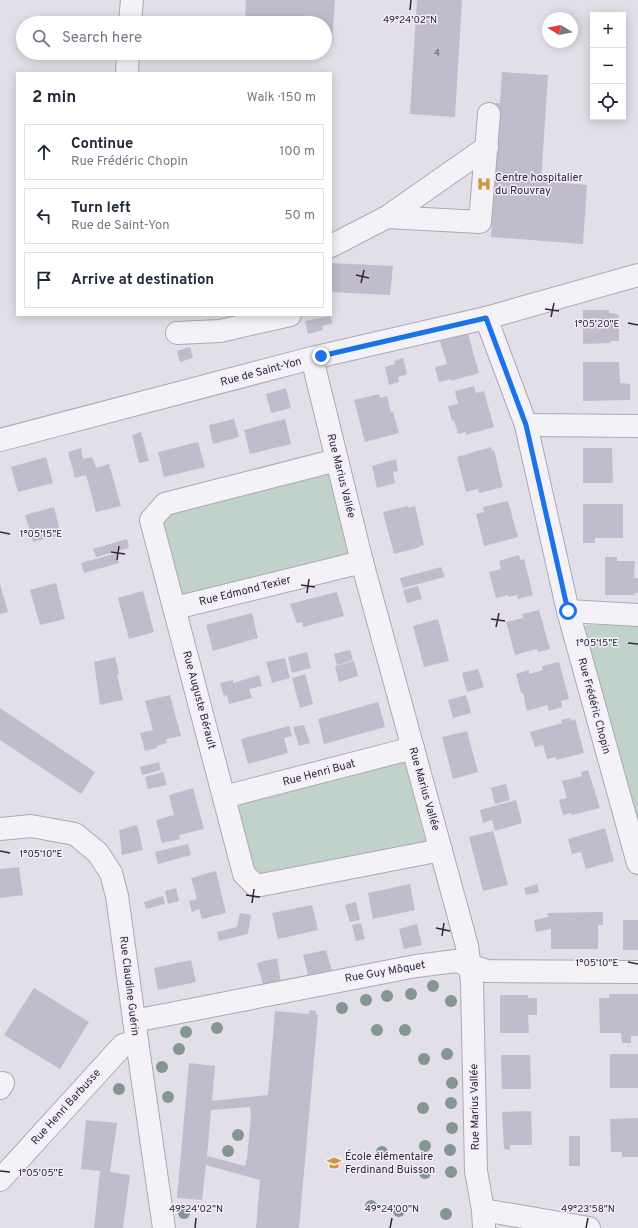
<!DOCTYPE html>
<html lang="en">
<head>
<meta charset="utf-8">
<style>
	:root { --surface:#fff; --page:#f2f2f3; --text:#1f2937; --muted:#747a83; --line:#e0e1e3 }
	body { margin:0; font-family:Overpass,sans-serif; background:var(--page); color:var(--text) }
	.controls { position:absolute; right:12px; top:12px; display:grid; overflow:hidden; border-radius:0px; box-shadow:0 2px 10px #0003 }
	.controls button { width:36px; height:36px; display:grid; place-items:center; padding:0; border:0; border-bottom:1px solid var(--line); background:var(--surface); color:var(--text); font:20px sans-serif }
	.compass { position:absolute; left:542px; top:12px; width:36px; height:36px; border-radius:50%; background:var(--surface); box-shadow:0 2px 10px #0003; rotate:280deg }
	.stop { position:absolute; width:12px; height:12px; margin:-9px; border:3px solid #1a73e8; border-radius:50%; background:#fff }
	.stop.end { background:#1a73e8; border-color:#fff; box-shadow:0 1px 4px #0008 }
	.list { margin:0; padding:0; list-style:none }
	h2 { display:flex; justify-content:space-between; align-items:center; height:52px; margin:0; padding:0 16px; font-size:17px }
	h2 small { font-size:13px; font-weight:400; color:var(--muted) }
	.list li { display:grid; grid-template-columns:26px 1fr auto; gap:12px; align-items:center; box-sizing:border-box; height:56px; margin:0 8px 8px; padding:0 8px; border:1px solid var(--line); border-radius:0px }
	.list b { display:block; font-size:15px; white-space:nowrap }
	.list p { margin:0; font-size:13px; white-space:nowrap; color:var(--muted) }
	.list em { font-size:13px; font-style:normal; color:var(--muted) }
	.icon { flex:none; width:22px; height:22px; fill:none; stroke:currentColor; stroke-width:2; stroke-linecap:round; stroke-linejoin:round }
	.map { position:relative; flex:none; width:638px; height:1228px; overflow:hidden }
	.search { position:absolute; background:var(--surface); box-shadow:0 2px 10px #0003; left:16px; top:16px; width:316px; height:44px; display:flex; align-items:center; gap:10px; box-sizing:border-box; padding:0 14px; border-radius:22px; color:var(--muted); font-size:15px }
	.panel { position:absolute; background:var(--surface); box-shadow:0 2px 10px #0003; left:16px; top:72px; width:316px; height:244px; border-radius:0px }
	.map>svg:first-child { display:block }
	.green { fill:#c0d2c9 }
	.building { fill:#c1bccb; fill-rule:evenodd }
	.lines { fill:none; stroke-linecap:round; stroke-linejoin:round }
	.minor-casing { stroke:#ada8b6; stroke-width:24 }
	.minor { stroke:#f4f2f7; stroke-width:22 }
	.tree { fill:#829791 }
	.route { stroke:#1a73e8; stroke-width:5 }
	.ticks { fill:none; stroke:#302740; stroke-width:1.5 }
	.labels { text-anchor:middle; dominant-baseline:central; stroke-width:3; stroke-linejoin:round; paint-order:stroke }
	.number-label { font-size:9px; fill:#544c63 }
	.poi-label { font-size:11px; fill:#302740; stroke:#f1eef6; text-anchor:start }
	.street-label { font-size:11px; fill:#302740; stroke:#f1eef6 }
	.ticks-label { font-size:10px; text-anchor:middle; fill:#302740; stroke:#f1eef6; stroke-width:3; stroke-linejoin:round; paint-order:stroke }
</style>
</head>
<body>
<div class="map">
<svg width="638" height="1228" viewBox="0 0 638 1228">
	<rect width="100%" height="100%" fill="#e2dfe8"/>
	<g class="green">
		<path d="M329,472L350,558L179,599L160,519L163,513Z"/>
		<path d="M588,625H638V828L583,631L585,627Z"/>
		<path d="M405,758L426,844L259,879L251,873L234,802Z"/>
	</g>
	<g class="building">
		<path d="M246,0H335L332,43L325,42V23H245Z"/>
		<path d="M417,0H462L455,117L410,114Z"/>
		<path d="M502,72L548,75L541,181L587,185L583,244L491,237L499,109H495L496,103H500Z"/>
		<path d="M331,263L393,266L390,295L331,292Z"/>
		<path d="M583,310H609V313L617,314L619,317V341H610V343L583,344Z"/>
		<path d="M330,316L333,323L322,326L323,330L308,334L305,321Z"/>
		<path d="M468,334L479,373L451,381V379L439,382L435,367L447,364L440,341Z"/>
		<path d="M190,347L193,358L180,362L177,351Z"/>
		<path d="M403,358L407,374L398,377L399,382L389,385L385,367L395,364L394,361Z"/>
		<path d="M583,362H619L620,383L630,384V400L583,401Z"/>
		<path d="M474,386L476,393L484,391L494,427L466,435V432L458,434L454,420L452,421L448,406L458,404L455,391Z"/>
		<path d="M286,388L291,408L271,413L266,394Z"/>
		<path d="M379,394L380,398L387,396L391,412H393L399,433L365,442L354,400Z"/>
		<path d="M234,419L239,437L213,444L209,425Z"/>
		<path d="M285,419L291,444L250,454L244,430Z"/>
		<path d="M141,432L149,461L139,463L132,435Z"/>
		<path d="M198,442L205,467L164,477L158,452Z"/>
		<path d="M491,447L492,451L494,450L503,487L479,493L478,489L466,492L457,457Z"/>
		<path d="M81,448L83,459L92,457L96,468L109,464L121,506L96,512L86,475L75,478L68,452Z"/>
		<path d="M583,448H612L613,483H583Z"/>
		<path d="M46,457L53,483L18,492L11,467Z"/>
		<path d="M396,459L398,471L393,472L395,483L377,488L372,466Z"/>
		<path d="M508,501L518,537L484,546L476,514L484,512L483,507Z"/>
		<path d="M583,504H623V538H595V543H583Z"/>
		<path d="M408,506V508L415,506L424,545L418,547V548L394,554L383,512Z"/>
		<path d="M54,507L61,535L33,542L25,515Z"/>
		<path d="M127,539L129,548L96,557L93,549Z"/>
		<path d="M117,553L119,563L84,573L81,563Z"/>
		<path d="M519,555L520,560L524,559L533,595L518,599L517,595L509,597L508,595L496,598L489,572L501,569L499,561Z"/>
		<path d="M605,557H617V561H635L634,578H638V593H634L635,595H605Z"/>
		<path d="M441,567L445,577L403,588L400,578Z"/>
		<path d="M56,583L65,619L40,625L30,590Z"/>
		<path d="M0,584L8,612L0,614Z"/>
		<path d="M418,586L422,599L407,603L403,590Z"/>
		<path d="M143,591L154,632L129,639L118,598Z"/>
		<path d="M337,592L344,616L303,627L302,622L297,623L290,604Z"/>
		<path d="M539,610L550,649L538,652L537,649L515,655L506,622L523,618L522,614Z"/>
		<path d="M252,613L258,638L213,651L206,625Z"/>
		<path d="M438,619L449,661L424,667L413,626Z"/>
		<path d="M350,650L353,660L337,665L334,654Z"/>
		<path d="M307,652L311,668L292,673L288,657Z"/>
		<path d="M115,657L119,674L117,675L123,700L100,705L94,662Z"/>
		<path d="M285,658L290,678L272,683L266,662Z"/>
		<path d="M354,661L358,676L339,682L335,666Z"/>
		<path d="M559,662L569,699L561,701L562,707L549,711L547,705L527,711L523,693H521L516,674L529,670V674L543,670L542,666Z"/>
		<path d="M478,669L484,687L467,692L462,673Z"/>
		<path d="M305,674L313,704L300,708L292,678Z"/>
		<path d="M259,675L262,686L249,689L252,698L229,704L227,695L224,696L220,683L233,680V683Z"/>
		<path d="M170,695L181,736L166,739L167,743L157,746V748L145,751L140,733L153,730L145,701Z"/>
		<path d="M466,695L471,713L453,718L448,700Z"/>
		<path d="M378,702L385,727L324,744L318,719Z"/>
		<path d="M0,708L95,772L81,794L0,740Z"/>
		<path d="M570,718L571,721L575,719L584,753L556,760V757L547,759L543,745L535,747L530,732L562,723L561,720Z"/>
		<path d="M304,725L310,743L299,746L293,727Z"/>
		<path d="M289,726L292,736L284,738L288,753L248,764L241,739Z"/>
		<path d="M467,731L478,772L453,779L442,737Z"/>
		<path d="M159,762L161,770L142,775L140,767Z"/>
		<path d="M588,770L600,808L572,815L571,813L563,815L559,800L567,798L562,781L582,776L581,772Z"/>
		<path d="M163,772L167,785L148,789L145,777Z"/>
		<path d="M506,784L510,800L495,804L491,788Z"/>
		<path d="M193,788L204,829L179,835L180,839L162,843L156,820L174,815L169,795Z"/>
		<path d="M516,800L522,823L495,831L492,820L483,823L480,810Z"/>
		<path d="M137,825L143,850L122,855L119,830Z"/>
		<path d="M605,828L614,861L586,869L581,852L572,854L568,839Z"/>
		<path d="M493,831L494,834L508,885L483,891L469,837Z"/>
		<path d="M188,844L191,855L158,864L155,852Z"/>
		<path d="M19,867L23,895L0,898V869Z"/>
		<path d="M216,871L226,913L202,919L199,909L192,912L189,901L197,899L191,878Z"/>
		<path d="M410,884L415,910L373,919L368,893Z"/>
		<path d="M537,884L539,892L526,895L524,888Z"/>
		<path d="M176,888L179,901L168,904L165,891Z"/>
		<path d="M163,896L165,904L146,909L144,902Z"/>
		<path d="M356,902L360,920L350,922L345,905Z"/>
		<path d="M312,905L318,930L278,939L272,913Z"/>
		<path d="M603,912V925H598V949H551V929L536,932L534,920L548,917L547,913Z"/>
		<path d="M240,913L251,915L248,934L219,941L217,932L237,927Z"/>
		<rect x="623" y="920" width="15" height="30"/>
		<path d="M361,923L365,939L356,941L352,925Z"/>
		<path d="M417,924L422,945L404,949L399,929Z"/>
		<path d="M326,950L332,970L308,975L303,955Z"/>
		<path d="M277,958L281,982L263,985L257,963Z"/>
		<path d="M191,960L196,982L158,990L154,968Z"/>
		<path d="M34,988L89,1022L60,1069L4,1035Z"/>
		<path d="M609,994H638V1036H631V1043H622L621,1033H600L599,998H609Z"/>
		<path d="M500,995H528V998H537V1015H528L529,1033H500Z"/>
		<path d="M310,1010L316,1011V1014L318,1015L299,1228H256L260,1180L206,1165L202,1200L177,1198L189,1063L215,1066L212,1101L268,1095L275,1011L309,1014ZM250,1107L251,1115L247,1158L245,1166L207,1156L211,1110Z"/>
		<rect x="610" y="1054" width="28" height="34"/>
		<path d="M501,1055H530L531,1089H502Z"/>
		<path d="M531,1111L532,1145H510V1150L504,1149L502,1112Z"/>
		<path d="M638,1118V1157H622V1152H611L610,1119Z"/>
		<path d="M86,1120L117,1123L110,1172L130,1175L123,1228H94L100,1171L81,1169Z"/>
		<rect x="569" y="1136" width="11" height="30"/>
	</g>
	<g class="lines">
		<defs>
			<g id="minor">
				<path d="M130,23L132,0"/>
				<path d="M127,73L128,53"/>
				<path d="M387,217L480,222L489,114"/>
				<path d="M331,246L387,217L487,147"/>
				<path d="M486,318L526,425L568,611L638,863"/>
				<path d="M177,333L220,331L290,315"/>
				<path d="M312,358L362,562L467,946L472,982L476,1171L483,1210L484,1228"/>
				<path d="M526,425L638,426"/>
				<path d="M0,440L312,358L486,318L638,275"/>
				<path d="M337,460L165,504L151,520L244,874L256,886L441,850"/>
				<path d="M175,608L362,562"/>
				<path d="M568,611L638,615"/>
				<path d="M224,797L413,748"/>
				<path d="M0,829L31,826L75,834L98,853L111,873L117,896L137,1041L164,1228"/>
				<path d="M134,1021L416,966L456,961L487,971L638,972"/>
				<path d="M0,1088L3,1083"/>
				<path d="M0,1180L123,1045L137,1041"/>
				<path d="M483,1210L589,1228"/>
			</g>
		</defs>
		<use href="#minor" class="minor-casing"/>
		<use href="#minor" class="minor"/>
	</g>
	<g class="tree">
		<circle cx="433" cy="986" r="6"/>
		<circle cx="411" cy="994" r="6"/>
		<circle cx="387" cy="996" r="6"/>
		<circle cx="366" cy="1000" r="6"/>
		<circle cx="451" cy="1001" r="6"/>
		<circle cx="342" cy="1008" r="6"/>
		<circle cx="217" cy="1028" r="6"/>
		<circle cx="377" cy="1030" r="6"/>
		<circle cx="405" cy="1030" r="6"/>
		<circle cx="186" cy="1032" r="6"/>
		<circle cx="179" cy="1049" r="6"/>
		<circle cx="447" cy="1054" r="6"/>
		<circle cx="424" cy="1059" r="6"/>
		<circle cx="162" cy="1067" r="6"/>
		<circle cx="452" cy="1083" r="6"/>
		<circle cx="119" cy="1089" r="6"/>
		<circle cx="168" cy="1097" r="6"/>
		<circle cx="451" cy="1103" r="6"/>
		<circle cx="423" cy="1108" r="6"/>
		<circle cx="452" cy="1128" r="6"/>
		<circle cx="238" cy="1135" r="6"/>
		<circle cx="425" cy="1146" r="6"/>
		<circle cx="450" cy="1150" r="6"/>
		<circle cx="228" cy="1151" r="6"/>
		<circle cx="382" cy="1152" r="6"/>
		<circle cx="451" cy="1172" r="6"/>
		<circle cx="425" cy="1173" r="6"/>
		<circle cx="371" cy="1206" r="6"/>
		<circle cx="399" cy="1211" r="6"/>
		<circle cx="184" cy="1213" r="6"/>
		<circle cx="446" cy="1214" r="6"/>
	</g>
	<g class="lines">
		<path class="route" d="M321,356L486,318L526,425L568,611"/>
	</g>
	<path class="ticks" d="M410,10L411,0M356,275L369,278M361,283L364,270M545,309L559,311M551,317L554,303M628,323L638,325M0,532L10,534M111,552L125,554M117,560L119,546M301,585L315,587M307,593L309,579M491,619L505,621M496,627L499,613M628,643L638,644M0,851L10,853M246,895L260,897M252,903L254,889M436,928L450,931M442,936L444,923M628,962L638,964M0,1171L10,1172M195,1228L196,1218M390,1228L392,1218M586,1228L588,1218"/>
	<defs>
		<symbol id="hospital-bare" viewBox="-9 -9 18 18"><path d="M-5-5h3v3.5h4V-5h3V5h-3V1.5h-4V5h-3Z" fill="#d09541" stroke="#f1eef6" stroke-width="2.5" paint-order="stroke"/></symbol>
		<symbol id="school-bare" viewBox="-9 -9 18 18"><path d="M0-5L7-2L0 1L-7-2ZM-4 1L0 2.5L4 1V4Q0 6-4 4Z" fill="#d09541" stroke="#f1eef6" stroke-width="2.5" paint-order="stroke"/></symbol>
	</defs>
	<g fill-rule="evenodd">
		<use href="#hospital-bare" x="474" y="174" width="20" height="20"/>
		<use href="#school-bare" x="324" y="1153" width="20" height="20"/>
	</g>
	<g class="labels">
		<g class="number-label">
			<text x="437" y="53">4</text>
		</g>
		<g class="poi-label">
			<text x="495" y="178">Centre hospitalier<tspan x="495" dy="13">du Rouvray</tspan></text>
			<text x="345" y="1157">École élémentaire<tspan x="345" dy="13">Ferdinand Buisson</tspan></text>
		</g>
		<g class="street-label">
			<text transform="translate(261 372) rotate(-15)">Rue de Saint-Yon</text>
			<text transform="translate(341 476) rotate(76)">Rue Marius Vallée</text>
			<text transform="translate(245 591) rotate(-14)">Rue Edmond Texier</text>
			<text transform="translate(199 700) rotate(75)">Rue Auguste Bérault</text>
			<text transform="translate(594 706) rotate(75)">Rue Frédéric Chopin</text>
			<text transform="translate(319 773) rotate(-15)">Rue Henri Buat</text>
			<text transform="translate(424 789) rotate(74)">Rue Marius Vallée</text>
			<text transform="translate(385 972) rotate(-10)">Rue Guy Môquet</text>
			<text transform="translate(129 986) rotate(83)">Rue Claudine Guérin</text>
			<text transform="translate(66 1107) rotate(-48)">Rue Henri Barbusse</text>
			<text transform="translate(475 1107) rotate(-91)">Rue Marius Vallée</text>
		</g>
	</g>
	<g class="ticks-label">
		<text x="410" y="23">49°24'02"N</text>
		<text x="597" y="327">1°05'20"E</text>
		<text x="41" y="537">1°05'15"E</text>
		<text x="597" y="646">1°05'15"E</text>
		<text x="41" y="857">1°05'10"E</text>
		<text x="597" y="966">1°05'10"E</text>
		<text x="41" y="1176">1°05'05"E</text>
		<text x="196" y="1212">49°24'02"N</text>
		<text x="392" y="1212">49°24'00"N</text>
		<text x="588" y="1212">49°23'58"N</text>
	</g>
</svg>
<div class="controls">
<button>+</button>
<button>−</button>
<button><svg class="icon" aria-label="locate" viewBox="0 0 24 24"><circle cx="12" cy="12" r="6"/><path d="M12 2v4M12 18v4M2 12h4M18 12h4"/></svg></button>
</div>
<svg class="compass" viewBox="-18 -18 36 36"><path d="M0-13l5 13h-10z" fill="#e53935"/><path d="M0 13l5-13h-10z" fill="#747a83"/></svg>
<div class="stop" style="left:568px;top:611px"></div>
<div class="stop end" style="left:321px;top:356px"></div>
<div class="search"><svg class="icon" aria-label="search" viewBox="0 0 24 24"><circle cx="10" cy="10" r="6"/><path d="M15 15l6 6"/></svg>Search here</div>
<section class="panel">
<h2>2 min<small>Walk · 150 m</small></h2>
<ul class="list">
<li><svg class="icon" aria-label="ahead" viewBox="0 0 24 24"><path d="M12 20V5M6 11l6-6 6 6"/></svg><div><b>Continue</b><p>Rue Frédéric Chopin</p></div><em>100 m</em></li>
<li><svg class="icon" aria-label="left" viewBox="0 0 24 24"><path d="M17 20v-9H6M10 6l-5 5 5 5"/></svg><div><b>Turn left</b><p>Rue de Saint-Yon</p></div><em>50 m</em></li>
<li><svg class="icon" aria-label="arrive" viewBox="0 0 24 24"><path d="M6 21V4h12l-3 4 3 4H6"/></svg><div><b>Arrive at destination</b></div></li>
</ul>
</section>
</div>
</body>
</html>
